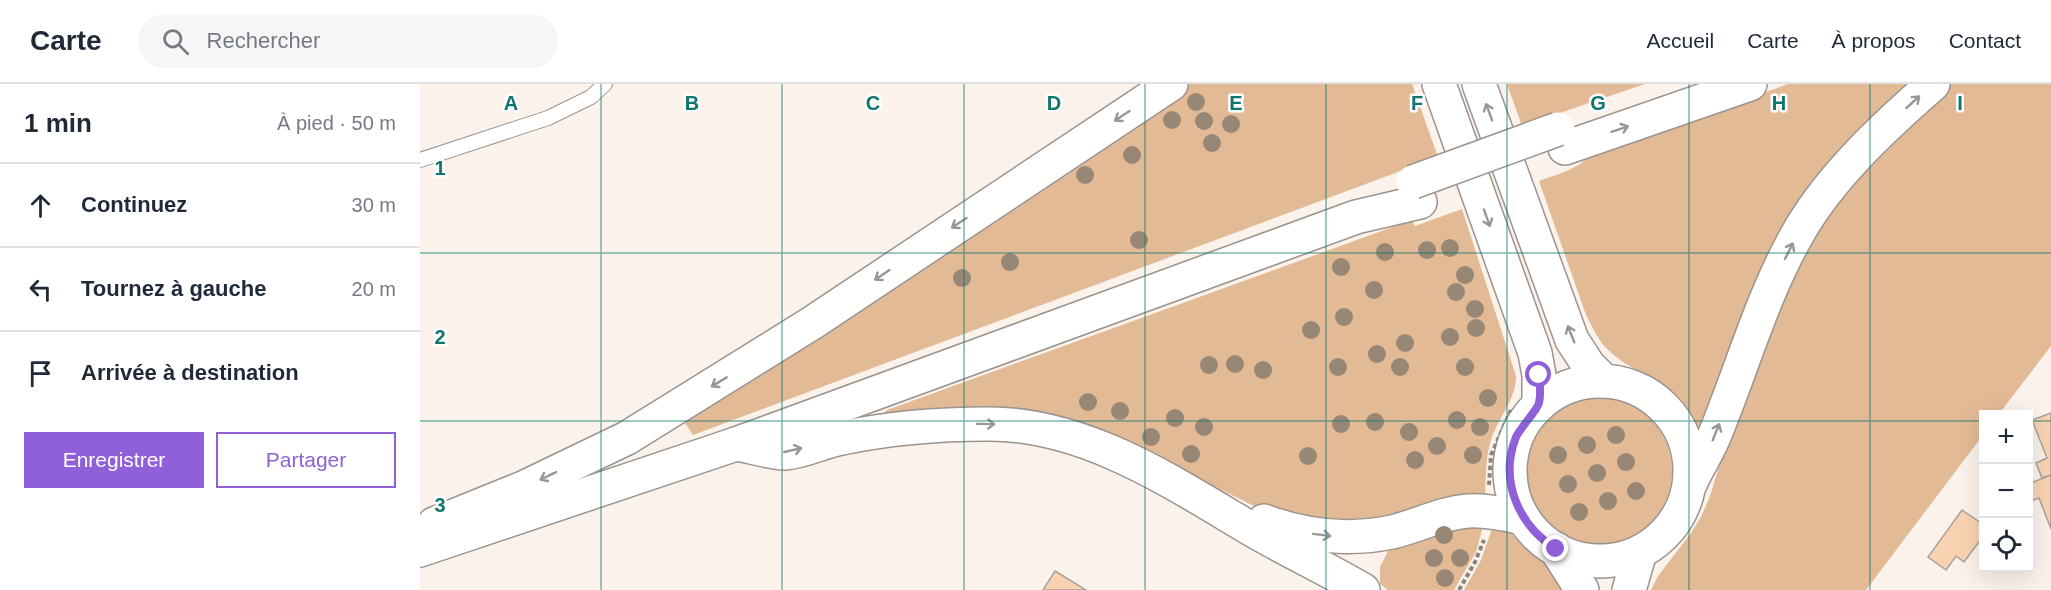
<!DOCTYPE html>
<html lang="fr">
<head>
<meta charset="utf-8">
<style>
	:root { --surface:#fff; --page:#f6f6f7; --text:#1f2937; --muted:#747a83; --line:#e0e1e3; --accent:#9060d9 }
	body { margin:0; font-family:Helvetica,sans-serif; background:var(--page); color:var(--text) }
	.controls { position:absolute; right:18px; bottom:18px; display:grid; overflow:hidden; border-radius:0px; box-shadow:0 6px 24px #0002 }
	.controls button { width:54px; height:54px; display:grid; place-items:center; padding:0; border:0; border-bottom:2px solid var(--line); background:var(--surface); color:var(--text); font:30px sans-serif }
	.stop { position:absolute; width:18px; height:18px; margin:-14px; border:4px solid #9060d9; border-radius:50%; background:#fff }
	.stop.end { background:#9060d9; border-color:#fff; box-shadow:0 2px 6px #0008 }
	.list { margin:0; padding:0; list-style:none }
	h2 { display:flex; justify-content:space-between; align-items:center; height:78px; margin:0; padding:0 24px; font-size:26px }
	h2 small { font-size:20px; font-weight:400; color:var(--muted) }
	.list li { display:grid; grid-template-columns:39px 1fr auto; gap:18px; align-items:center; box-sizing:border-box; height:84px; padding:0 24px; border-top:2px solid var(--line) }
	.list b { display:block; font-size:22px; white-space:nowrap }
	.list em { font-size:20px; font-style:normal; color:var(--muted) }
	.actions { display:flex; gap:12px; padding:18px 24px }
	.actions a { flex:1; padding:14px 0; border:2px solid var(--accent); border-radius:0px; text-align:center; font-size:21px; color:var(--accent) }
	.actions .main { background:var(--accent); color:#fff }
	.icon { flex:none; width:33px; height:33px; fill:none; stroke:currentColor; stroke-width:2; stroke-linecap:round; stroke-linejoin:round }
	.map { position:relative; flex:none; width:1631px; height:506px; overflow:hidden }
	header { display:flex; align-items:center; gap:36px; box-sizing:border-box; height:84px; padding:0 30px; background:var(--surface); border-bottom:2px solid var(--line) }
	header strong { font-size:28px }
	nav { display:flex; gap:33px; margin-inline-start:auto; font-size:21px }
	.search { width:420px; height:54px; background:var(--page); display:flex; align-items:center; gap:15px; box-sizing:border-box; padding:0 21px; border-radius:33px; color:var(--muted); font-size:22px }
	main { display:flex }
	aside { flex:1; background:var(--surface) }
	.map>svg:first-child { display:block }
	.green { fill:#e3ba96 }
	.building { fill:#f9d3b1; stroke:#a9a29b; stroke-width:1.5 }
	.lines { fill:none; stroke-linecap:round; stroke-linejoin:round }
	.lane-casing { stroke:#9b948e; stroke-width:16 }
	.primary-casing { stroke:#9b948e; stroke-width:36 }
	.path { stroke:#89847f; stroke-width:4; stroke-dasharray:4.5 3; stroke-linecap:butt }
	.lane { stroke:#fff; stroke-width:14 }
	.primary { stroke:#fff; stroke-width:33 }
	.primary-bridge-casing { stroke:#9b948e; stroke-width:36; stroke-linecap:butt }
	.primary-bridge { stroke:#fff; stroke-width:33 }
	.tree { fill:#998776 }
	.oneway { stroke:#989796 }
	.route { stroke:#9060d9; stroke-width:8 }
	.grid { fill:none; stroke:#0f766e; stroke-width:1.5; stroke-opacity:0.55 }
	.grid-label { font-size:20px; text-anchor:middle; font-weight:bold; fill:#0f766e; stroke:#fff; stroke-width:5; stroke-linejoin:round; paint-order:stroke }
</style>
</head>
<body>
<header>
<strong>Carte</strong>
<div class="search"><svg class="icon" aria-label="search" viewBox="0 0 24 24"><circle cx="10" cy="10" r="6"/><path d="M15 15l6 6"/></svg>Rechercher</div>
<nav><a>Accueil</a><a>Carte</a><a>À propos</a><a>Contact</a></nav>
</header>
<main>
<aside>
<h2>1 min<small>À pied · 50 m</small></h2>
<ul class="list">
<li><svg class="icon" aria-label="ahead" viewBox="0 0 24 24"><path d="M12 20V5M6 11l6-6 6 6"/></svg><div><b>Continuez</b></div><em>30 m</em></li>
<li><svg class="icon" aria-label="left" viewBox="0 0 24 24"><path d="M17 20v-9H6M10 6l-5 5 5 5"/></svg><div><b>Tournez à gauche</b></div><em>20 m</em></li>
<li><svg class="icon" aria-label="arrive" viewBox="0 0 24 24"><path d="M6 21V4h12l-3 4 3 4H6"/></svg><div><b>Arrivée à destination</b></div></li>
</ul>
<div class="actions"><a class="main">Enregistrer</a><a>Partager</a></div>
</aside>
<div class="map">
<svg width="1631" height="506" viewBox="0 0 1631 506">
	<rect width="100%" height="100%" fill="#faf2eb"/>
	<g class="green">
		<path d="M767,0H992L1018,73L273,351L261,333Z"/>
		<path d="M1087,0H1225L1102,42Z"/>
		<path d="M1368,0H1487L1428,64L1280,350C1261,292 1221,299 1185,263C1177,254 1172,242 1166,231L1119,97C1134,91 1160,85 1168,72Z"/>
		<path d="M1528,0H1631V262L1579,330H1564L1563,351L1446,506H1231L1238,492L1271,449L1281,433L1290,412L1322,307L1402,130Z"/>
		<path d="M1042,125L1096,292C1096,316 1078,334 1071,356C1065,375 1066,397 1065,417L943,442L838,424L709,360L460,333L467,326L992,136L995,142Z"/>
		<circle cx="1178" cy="387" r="74"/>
		<path d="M1065,435L1056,468L1034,506H968L960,500V483L969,465Z"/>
		<path d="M1074,439L1090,448L1104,463L1130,482L1150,506H1044L1061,476Z"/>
	</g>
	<g class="building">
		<path d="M1631,329V391L1622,394L1616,379L1627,374L1612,336Z"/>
		<path d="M1631,391V445L1619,414L1608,418V400Z"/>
		<path d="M1542,426L1564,441V451L1544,478L1536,472L1526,486L1508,473Z"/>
		<path d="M635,487L666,506H623Z"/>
	</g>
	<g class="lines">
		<defs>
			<path id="lane" d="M0,76L128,34L171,13L185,0"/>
			<g id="primary">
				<path d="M1019,0L1115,269L1119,291V321"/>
				<path d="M1059,0L1152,256L1169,282L1184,297"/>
				<path d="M1145,64L1330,0"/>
				<circle cx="1180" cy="387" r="90"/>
				<path d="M316,360C330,362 351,369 365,369C383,368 404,357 422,354C470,344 518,340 567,340C667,339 756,401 838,449C873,469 909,486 943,506"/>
				<path d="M1270,400C1277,384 1286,371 1293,355C1322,286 1342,210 1381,144C1413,90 1466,41 1513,0"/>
				<path d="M844,437C884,452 929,457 972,448C997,442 1022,429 1048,427C1066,426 1085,430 1103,434"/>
				<path d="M14,440L103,404L207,354L392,239L751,0"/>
				<path d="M1136,465L1162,506"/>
				<path d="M0,466L316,360L936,133L1000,118"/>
				<path d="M1209,506L1220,468"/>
			</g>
		</defs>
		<use href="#lane" class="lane-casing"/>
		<use href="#primary" class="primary-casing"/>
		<g class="path">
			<path d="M1069,401L1071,371L1091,326"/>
			<path d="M1039,506L1055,478L1064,456"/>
		</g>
		<use href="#lane" class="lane"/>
		<use href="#primary" class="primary"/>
		<defs>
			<path id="primary-bridge" d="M993,98L1138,45"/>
		</defs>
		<use href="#primary-bridge" class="primary-bridge-casing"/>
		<use href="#primary-bridge" class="primary-bridge"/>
	</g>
	<g class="tree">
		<circle cx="776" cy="18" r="9"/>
		<circle cx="752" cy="36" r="9"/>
		<circle cx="784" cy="37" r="9"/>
		<circle cx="811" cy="40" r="9"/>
		<circle cx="792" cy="59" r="9"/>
		<circle cx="712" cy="71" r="9"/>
		<circle cx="665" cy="91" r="9"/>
		<circle cx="719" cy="156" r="9"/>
		<circle cx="1030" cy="164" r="9"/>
		<circle cx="1007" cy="166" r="9"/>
		<circle cx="965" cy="168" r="9"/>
		<circle cx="590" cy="178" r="9"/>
		<circle cx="921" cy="183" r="9"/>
		<circle cx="1045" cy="191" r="9"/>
		<circle cx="542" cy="194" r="9"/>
		<circle cx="954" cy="206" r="9"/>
		<circle cx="1036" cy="208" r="9"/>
		<circle cx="1055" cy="225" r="9"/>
		<circle cx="924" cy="233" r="9"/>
		<circle cx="1056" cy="244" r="9"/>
		<circle cx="891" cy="246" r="9"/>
		<circle cx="1030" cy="253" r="9"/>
		<circle cx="985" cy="259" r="9"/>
		<circle cx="957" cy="270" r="9"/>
		<circle cx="815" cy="280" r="9"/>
		<circle cx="789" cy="281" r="9"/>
		<circle cx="918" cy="283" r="9"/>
		<circle cx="980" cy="283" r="9"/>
		<circle cx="1045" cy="283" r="9"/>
		<circle cx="843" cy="286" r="9"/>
		<circle cx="1068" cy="314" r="9"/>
		<circle cx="668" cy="318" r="9"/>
		<circle cx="700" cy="327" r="9"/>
		<circle cx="755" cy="334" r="9"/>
		<circle cx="1037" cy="336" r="9"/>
		<circle cx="955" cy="338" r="9"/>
		<circle cx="921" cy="340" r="9"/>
		<circle cx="784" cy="343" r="9"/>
		<circle cx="1060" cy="343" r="9"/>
		<circle cx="989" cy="348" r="9"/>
		<circle cx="1196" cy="351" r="9"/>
		<circle cx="731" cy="353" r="9"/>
		<circle cx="1167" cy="361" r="9"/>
		<circle cx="1017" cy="362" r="9"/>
		<circle cx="771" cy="370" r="9"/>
		<circle cx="1053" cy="371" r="9"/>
		<circle cx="1138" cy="371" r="9"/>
		<circle cx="888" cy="372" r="9"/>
		<circle cx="995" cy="376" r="9"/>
		<circle cx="1206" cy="378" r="9"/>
		<circle cx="1177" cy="389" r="9"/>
		<circle cx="1148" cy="400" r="9"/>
		<circle cx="1216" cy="407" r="9"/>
		<circle cx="1188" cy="417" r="9"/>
		<circle cx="1159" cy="428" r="9"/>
		<circle cx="1024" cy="451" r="9"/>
		<circle cx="1014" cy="474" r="9"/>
		<circle cx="1040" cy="474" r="9"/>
		<circle cx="1025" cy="494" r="9"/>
	</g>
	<defs><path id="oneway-shaft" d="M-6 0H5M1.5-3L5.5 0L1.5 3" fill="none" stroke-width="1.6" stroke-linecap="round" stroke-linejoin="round" transform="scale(1.5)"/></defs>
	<g class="oneway">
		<use href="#oneway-shaft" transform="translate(1493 18) rotate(-42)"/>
		<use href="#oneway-shaft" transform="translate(1069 28) rotate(-110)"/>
		<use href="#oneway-shaft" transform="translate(702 32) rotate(147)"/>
		<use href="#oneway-shaft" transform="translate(1200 45) rotate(-19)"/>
		<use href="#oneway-shaft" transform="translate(1067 134) rotate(70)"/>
		<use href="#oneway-shaft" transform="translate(539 139) rotate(147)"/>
		<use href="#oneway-shaft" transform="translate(1369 167) rotate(-63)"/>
		<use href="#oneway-shaft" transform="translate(462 191) rotate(146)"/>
		<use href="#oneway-shaft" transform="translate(1151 250) rotate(-112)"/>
		<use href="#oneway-shaft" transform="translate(299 298) rotate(149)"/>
		<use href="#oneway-shaft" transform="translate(566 340) rotate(1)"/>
		<use href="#oneway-shaft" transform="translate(1296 348) rotate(-68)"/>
		<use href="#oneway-shaft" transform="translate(373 366) rotate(-13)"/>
		<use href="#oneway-shaft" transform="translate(128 392) rotate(154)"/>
		<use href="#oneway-shaft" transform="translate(902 451) rotate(7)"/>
	</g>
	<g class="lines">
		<path class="route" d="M1119,291C1120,299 1121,310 1119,319C1118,325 1101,343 1096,353C1079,396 1098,441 1136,465"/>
	</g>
	<path class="grid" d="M181,0V506M362,0V506M544,0V506M725,0V506M906,0V506M1087,0V506M1269,0V506M1450,0V506M0,169H1631M0,337H1564M1608,337H1631"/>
	<g class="grid-label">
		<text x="91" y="26">A</text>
		<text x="272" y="26">B</text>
		<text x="453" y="26">C</text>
		<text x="634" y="26">D</text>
		<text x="816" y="26">E</text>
		<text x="997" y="26">F</text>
		<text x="1178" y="26">G</text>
		<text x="1359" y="26">H</text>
		<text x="1540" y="26">I</text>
		<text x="20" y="91">1</text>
		<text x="20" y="260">2</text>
		<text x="20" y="428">3</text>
	</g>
</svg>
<div class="controls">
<button>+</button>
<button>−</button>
<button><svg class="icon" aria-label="locate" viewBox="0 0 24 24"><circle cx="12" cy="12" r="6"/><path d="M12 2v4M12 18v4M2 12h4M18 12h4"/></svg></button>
</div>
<div class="stop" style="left:1119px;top:291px"></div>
<div class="stop end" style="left:1136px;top:465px"></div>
</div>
</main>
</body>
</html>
